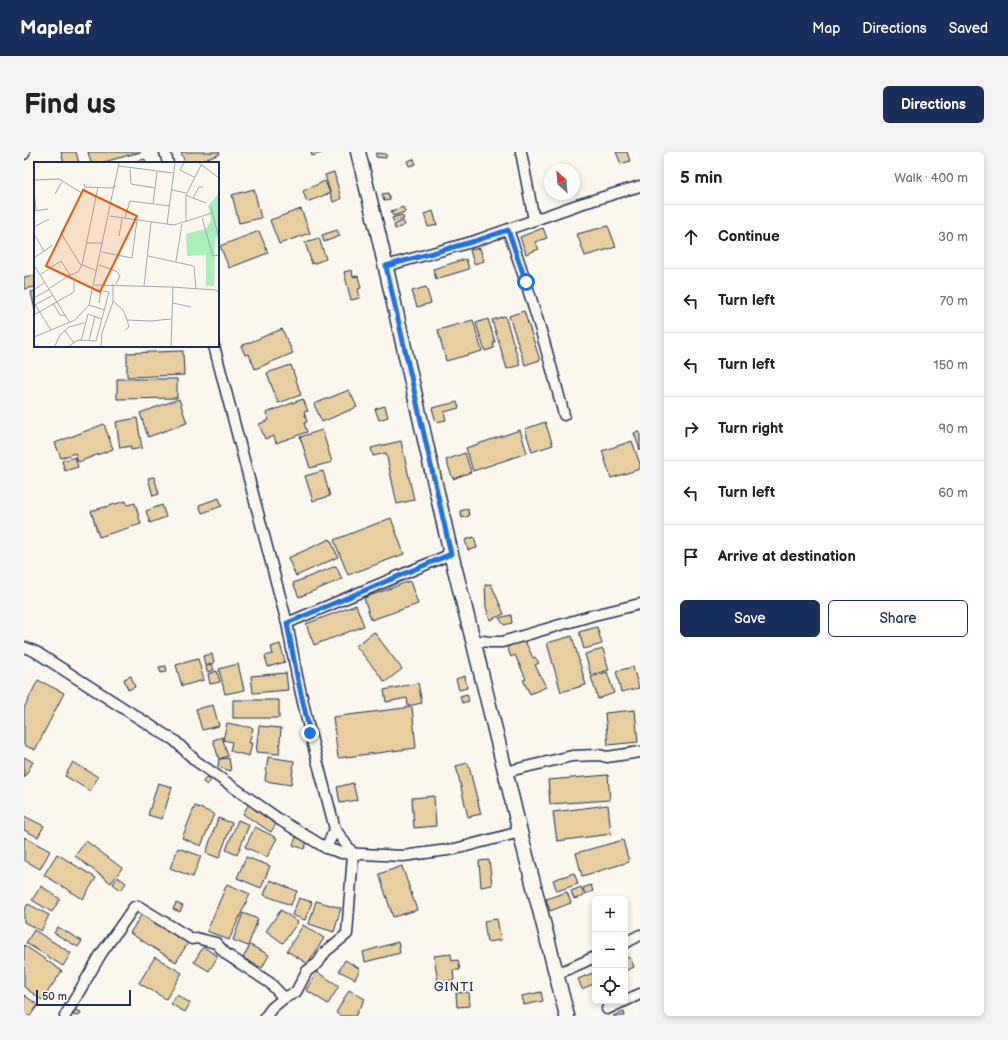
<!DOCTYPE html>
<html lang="en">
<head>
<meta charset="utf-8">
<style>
	:root { --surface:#fff; --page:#f2f2f2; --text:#202124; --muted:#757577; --line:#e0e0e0; --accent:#1b2f5e }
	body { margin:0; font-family:"Balsamiq Sans",sans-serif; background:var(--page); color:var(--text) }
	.controls { position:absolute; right:12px; bottom:12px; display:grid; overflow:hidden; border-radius:6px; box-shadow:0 2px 6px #0003 }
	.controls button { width:36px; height:36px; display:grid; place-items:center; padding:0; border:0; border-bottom:1px solid var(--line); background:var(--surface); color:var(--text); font:20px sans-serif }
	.compass { position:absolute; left:520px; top:12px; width:36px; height:36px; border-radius:50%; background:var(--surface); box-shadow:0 2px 6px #0003; rotate:334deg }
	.scale { position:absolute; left:12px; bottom:10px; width:95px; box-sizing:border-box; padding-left:4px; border:2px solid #1b2f5e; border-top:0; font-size:11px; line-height:14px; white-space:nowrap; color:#1b2f5e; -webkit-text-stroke:3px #fbf7ec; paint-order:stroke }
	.stop { position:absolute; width:12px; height:12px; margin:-9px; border:3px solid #1a73e8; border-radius:50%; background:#fff }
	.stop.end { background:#1a73e8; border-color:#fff; box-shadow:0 1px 4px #0008 }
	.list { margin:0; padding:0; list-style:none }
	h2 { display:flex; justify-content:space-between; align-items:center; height:52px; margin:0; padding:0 16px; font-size:17px }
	h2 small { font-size:13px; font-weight:400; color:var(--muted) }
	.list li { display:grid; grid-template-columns:26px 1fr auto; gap:12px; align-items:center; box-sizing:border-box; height:64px; padding:0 16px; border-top:1px solid var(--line) }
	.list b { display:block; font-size:15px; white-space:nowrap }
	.list em { font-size:13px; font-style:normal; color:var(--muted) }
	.actions { display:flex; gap:8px; padding:12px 16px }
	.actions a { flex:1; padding:9px 0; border:1px solid var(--accent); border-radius:6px; text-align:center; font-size:14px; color:var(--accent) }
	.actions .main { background:var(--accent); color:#fff }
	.icon { flex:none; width:22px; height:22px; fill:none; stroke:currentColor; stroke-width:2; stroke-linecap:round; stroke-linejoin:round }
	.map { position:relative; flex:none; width:616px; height:864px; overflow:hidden; border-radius:6px }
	header { display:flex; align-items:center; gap:24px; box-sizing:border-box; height:56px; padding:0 20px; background:var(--accent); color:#fff }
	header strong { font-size:19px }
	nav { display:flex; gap:22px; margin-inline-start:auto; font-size:14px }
	.intro { display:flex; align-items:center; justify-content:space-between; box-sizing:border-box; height:96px; padding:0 24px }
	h1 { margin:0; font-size:28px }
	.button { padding:10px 18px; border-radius:6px; background:var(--accent); color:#fff; font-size:14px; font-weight:700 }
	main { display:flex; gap:24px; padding:0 24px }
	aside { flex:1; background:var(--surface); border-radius:6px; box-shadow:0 2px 6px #0003 }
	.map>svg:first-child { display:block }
	.building { fill:#e8ce9d; stroke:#1b2f5e }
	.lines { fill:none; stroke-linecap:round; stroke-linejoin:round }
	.street-casing { stroke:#1b2f5e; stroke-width:13 }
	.secondary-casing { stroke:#1b2f5e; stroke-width:17 }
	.street { stroke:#fbf7ec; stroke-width:10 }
	.secondary { stroke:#fbf7ec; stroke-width:14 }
	.route { stroke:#1a73e8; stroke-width:5 }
	.labels { text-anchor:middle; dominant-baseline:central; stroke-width:3.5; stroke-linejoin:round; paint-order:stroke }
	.quarter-label { font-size:13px; letter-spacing:1px; fill:#1b2f5e; stroke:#fbf7ec }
	.inset-road { fill:none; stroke:#a1a7b3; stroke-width:1 }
	.view { fill:#e8590c; fill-opacity:0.15; stroke:#e8590c; stroke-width:2 }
	.inset-edge { fill:none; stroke:#1b2f5e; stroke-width:2 }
</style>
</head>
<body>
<header>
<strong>Mapleaf</strong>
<nav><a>Map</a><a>Directions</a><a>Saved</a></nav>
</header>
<div class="intro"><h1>Find us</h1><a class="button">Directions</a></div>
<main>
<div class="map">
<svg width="616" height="864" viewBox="0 0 616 864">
	<rect width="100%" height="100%" fill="#fbf7ec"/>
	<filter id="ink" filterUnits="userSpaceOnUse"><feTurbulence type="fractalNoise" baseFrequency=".025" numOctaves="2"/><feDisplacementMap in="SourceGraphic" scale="8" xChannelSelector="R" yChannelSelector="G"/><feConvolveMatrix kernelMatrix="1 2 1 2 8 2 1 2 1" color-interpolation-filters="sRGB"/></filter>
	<g filter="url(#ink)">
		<g class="building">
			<path d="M37,0H52L55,11H40Z"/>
			<path d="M64,0H117L76,11H67Z"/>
			<path d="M157,0H195L196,2L173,11H161Z"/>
			<path d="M287,0H301L288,4Z"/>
			<path d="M592,0H603L606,9L597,12Z"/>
			<path d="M352,1L362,2V6L352,5Z"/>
			<path d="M121,7L122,11H103Z"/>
			<path d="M390,7L392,12L385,14L383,9Z"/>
			<path d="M310,20L317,47L309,50L301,23Z"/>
			<path d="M301,29L306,41L283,50L279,39Z"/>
			<path d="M230,37L237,66L215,71L208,43Z"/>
			<path d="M364,41L366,48L360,49L358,42Z"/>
			<path d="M379,55L381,60L369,64L367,59Z"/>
			<path d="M277,57L286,81L255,92L246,68Z"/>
			<path d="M409,59L413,73L404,75L400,62Z"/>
			<path d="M378,63L380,67L370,70L368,66Z"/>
			<path d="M379,69L381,73L371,77L370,73Z"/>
			<path d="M584,74L592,95L561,104L553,82Z"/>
			<path d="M519,76L523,86L511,90L515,97L502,102L496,85Z"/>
			<path d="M313,78L316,84L300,90L298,83Z"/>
			<path d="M235,79L244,101L205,116L196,94Z"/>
			<path d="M295,86L302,107L288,112L281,90Z"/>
			<path d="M456,96L460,109L450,112L446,98Z"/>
			<path d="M442,107L445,117L412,127L409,117Z"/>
			<path d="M328,118L329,125L334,124L337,136L334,137L336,146L327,148L320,120Z"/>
			<path d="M11,123V135L0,137V125Z"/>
			<path d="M402,135L407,151L393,155L388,139Z"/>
			<path d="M11,139V158L7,140Z"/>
			<path d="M500,159L516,208L501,213L485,164Z"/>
			<path d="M481,164L496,213L483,217L468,168Z"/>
			<path d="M464,167L471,190L469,191L470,196L461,199L452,171Z"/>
			<path d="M449,168L458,199L422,209L414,178Z"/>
			<path d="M258,177L269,201L231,217L225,202L221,203L217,194Z"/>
			<path d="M159,199L160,223L103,225V201Z"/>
			<path d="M267,213L277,243L254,251L243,221Z"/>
			<path d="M93,227H153V246L93,247Z"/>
			<path d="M325,238L333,255L298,270L290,252Z"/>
			<path d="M155,247L163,271L124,285L116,261Z"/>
			<path d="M279,247L284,259L280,260L283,270L280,271L283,280L252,291L250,284L241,287L235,272L245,268L242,261Z"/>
			<path d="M433,250L435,256L420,260L422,268L412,270L408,256Z"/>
			<path d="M361,254L364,265L355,268L351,257Z"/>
			<path d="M113,266L118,296L107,298V294L96,296L92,270Z"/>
			<path d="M521,270L529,293L508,300L501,277Z"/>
			<path d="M80,272L89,297L54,310L51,301L37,306L31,291Z"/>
			<path d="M298,278L308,310L286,316L276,285Z"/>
			<path d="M496,278L503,301L449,319L442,296Z"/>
			<path d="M616,280V298L610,281Z"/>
			<path d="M377,289L390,348L373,352L362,301L349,304L347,296Z"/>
			<path d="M608,289L616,312V317L587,326L578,299Z"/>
			<path d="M441,301L447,320L429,327L422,308Z"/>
			<path d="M51,305L54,315L41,319L38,309Z"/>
			<path d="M299,319L306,344L289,349L281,324Z"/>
			<path d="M130,325L135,342L129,344L124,326Z"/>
			<path d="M195,346L198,354L178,361L175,353Z"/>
			<path d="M102,349L103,353L111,351L117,372L75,385L67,359Z"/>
			<path d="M138,353L142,365L126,371L122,359Z"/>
			<path d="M444,357L445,364L438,366L436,359Z"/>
			<path d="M367,366L380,402L324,423L310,388Z"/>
			<path d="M450,385L453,396L444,398L441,388Z"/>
			<path d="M306,387L314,405L272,424L264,406Z"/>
			<path d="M312,414L318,427L275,445L269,431Z"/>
			<path d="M386,429L394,452L347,468L340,446Z"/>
			<path d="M467,432L480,462L466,468L462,455L461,433Z"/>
			<path d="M332,453L340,474L290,493L282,472Z"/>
			<path d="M487,463L488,471L480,473L475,466Z"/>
			<path d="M573,475L578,492L560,497L555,480Z"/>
			<path d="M350,480L378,517L361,530L332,494Z"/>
			<path d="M548,484L562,533L537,540L523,491Z"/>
			<path d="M500,487L509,506L511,505L515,511L511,513L522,535L506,542L499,528L502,527L491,503L487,505L483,495Z"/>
			<path d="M256,492L261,510L244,515L241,504L249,502L247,495Z"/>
			<path d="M579,497L585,518L567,523L561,502Z"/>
			<path d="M188,502L190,511L181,513L179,504Z"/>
			<path d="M174,507L180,528L158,534L152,513Z"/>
			<path d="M214,512L220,538L201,542L195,517Z"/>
			<path d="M188,513L190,518L183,520L182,514Z"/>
			<path d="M142,514L143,520L137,521L135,515Z"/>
			<path d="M609,515L615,536L597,540L592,519Z"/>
			<path d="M193,519L196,530L186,532L184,522Z"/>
			<path d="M583,520L590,541L574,547L567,525Z"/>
			<path d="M262,521L264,538L229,541L227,524Z"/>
			<path d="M107,524L111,535L104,538L100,527Z"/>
			<path d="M441,524L443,536L435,538L432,527Z"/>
			<path d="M14,528L40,541L11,598L0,593V556Z"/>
			<path d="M394,531L398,551L384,554L383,546L362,550L360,538Z"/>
			<path d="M443,542L445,549L438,551L436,544Z"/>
			<rect x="209" y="548" width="46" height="18"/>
			<path d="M189,553L195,574L178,578L172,557Z"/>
			<path d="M388,555L392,596L314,606L309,565Z"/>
			<path d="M611,558L614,590L584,593L581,561Z"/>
			<path d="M203,571L229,576L225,591H228L225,604L206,599L208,590L199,588Z"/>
			<path d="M235,574L257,576L255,602L232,600Z"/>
			<path d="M198,585L204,604L195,607L189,588Z"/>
			<path d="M0,605L9,610L0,626Z"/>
			<path d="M244,605L270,609L267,633L241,629Z"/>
			<path d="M205,606L207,619L194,615L195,607Z"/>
			<path d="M49,610L74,625L66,639L41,624Z"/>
			<path d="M444,611L457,662L444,665L432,614Z"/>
			<path d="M584,623L586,648L526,652L524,628Z"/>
			<path d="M182,625L187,628L183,633L179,630Z"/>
			<path d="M134,631L148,635L138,667L124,663Z"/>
			<path d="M329,631L333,648L316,651L313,635Z"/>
			<path d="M410,644L412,674L390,676L388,646Z"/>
			<path d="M225,652L253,670L247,680L219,662Z"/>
			<path d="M584,653L587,682L533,689L529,660Z"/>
			<path d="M171,654L190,662L177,694L158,686Z"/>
			<path d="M0,664L20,674L14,685L0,678Z"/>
			<path d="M194,666L208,671L195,706L182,701Z"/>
			<path d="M214,668L225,673L213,703L202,698Z"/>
			<path d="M231,675L253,686L243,705L221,695Z"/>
			<path d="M0,685L26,699L16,717L0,708Z"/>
			<path d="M272,685L283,690L280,697L269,693Z"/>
			<path d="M599,688L605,710L558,724L552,701Z"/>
			<path d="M62,689L98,716L87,731L51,704Z"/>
			<path d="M154,696L177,704L169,725L146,716Z"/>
			<path d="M33,702L72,726L59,747L20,723Z"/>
			<path d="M222,705L246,714L237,736L213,726Z"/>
			<path d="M465,708L468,733L457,735L455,709Z"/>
			<path d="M378,714L393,758L369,765L355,722Z"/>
			<path d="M550,721L554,732L533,739L529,728Z"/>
			<path d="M94,725L102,731L97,738L89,732Z"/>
			<path d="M246,728L273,739L267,753L240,743Z"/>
			<path d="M203,732L226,742L205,788L183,779Z"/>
			<path d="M567,733L569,739L561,742L559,736Z"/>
			<path d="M17,734L36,747L28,760L8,748Z"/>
			<path d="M557,735L560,744L550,747L547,739Z"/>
			<path d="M543,740L547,751L526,759L522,747Z"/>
			<path d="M275,746L288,750L281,768L268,763Z"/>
			<path d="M292,749L317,756L310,780L285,772Z"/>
			<path d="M152,751L159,754L156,760L149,757Z"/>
			<path d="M4,752L25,763L17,779L0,770V759Z"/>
			<path d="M257,758L274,770L259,791L242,779Z"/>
			<path d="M219,761L234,767L224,794L209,788Z"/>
			<path d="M118,762L164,791L152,810L106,781Z"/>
			<path d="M473,767L477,788L463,790L460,769Z"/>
			<path d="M279,773L300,786L284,812L263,799Z"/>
			<path d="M34,775L58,789L54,795L30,781Z"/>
			<path d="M10,778L47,801L39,814L2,791Z"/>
			<path d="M374,790L376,801L341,810L339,800Z"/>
			<path d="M0,793L38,819L18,848L0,835Z"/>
			<path d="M226,793L245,803L238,816L219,806Z"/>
			<path d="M179,795L194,804L185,819L170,810Z"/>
			<path d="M427,802L428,809L434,808L436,818H429L430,828L414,830L410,804Z"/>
			<path d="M131,805L158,821L142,847L115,831Z"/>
			<path d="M606,805L610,815L601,819V807Z"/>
			<path d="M321,808L336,817L331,827L315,819Z"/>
			<path d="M293,820L315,834L304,852L282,838Z"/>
			<path d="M571,820V831L558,837L554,827Z"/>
			<path d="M325,838L341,847L331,864H317L312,861Z"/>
			<path d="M445,840L446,854L433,855L432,841Z"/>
			<path d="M517,840L519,849L500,853L498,844Z"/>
			<path d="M0,843L14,853L6,864H0Z"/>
			<path d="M153,843L166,851L161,860L147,852Z"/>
			<path d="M51,858L57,860L55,864L49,863Z"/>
			<path d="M600,860L601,864H589Z"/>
		</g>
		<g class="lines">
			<defs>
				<g id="street">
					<path d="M141,0L144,11"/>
					<path d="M497,0L510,68"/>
					<path d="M0,2V0"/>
					<path d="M484,78C506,139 524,200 540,263"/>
					<path d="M362,114L451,89L553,53L616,34"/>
					<path d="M190,194L263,471L273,524L286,581L311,677L329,702L323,782L301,800L294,811L283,819L272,840L260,846L248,856L242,864"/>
					<path d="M263,471L427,402"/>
					<path d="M449,488L466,490H478L570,463L616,452"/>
					<path d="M0,495L12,500L138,581L150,588L172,609L256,668L302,696L318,701L379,704L431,697L496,680"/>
					<path d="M481,620L548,604L575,603L583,605L616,600"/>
					<path d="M302,696L311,677"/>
					<path d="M601,791L616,783"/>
					<path d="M533,822L571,805"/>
					<path d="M601,849L616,842"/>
					<path d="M583,857L600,849"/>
					<path d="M41,864L77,802L110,755L114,754L168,787L172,786L192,791L202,802L246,831L260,846"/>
				</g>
				<path id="secondary" d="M334,0L354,81L427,402L449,488L496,680L543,864"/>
			</defs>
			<use href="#street" class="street-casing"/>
			<use href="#secondary" class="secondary-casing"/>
			<use href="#street" class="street"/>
			<use href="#secondary" class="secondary"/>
		</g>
	</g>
	<g class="lines" filter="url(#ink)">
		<path class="route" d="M286,581L273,524L263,471L427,402L362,114L451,89L484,78L502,130"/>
	</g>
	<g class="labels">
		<g class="quarter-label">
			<text x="430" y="835">GINTI</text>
		</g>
	</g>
	<g transform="translate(10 10)">
		<rect width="185" height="185" fill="#fbf7ec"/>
		<path d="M185,31V74L181,78L180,124H172V93L153,94L152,72L173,66L177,58L174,44Z" fill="#a9efba"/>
		<path class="inset-road" d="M150,1L146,8L160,15M165,1L185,16M85,4L139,11M96,7L97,22L121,26M0,18L25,17L48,31M50,22L51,25L27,71L46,102L63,109M51,25L78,26L82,24M0,27L2,49M138,28L152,31M21,32L28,20M152,33L159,36L165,25H169M159,36L172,41M119,42L123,10M177,45L185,77M0,49L14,47M76,54L140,63L178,51M91,56L96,39L136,44M168,56L179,94L185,93M152,60V33L167,3M133,62L141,1M0,65L15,57M0,72L10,89M85,74L88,56M52,81H69M68,90L98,96L103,58M114,94L160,104L162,127M0,96L19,83M142,99L148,62M0,103L36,161M65,103L82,109L86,114L82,122M7,112L27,99L36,113M61,123L137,125L182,128L184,130M110,124L117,60M16,126L34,114L44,110L48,103L64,25M0,128L11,120M0,136L16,127M79,139L89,148L93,158L95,165L91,168M0,141L17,168M19,141L26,153L32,154M65,141L67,128M139,141L157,145M1,143L19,133M55,143L71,148M0,153L40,130V119M93,158L117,159L137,157M31,169L40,181M0,175L41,158L55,143L85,1M47,179L54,152L68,157M55,179L61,154M21,184L26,173L35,165L50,161M35,184L44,178L62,179L75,130L63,128M67,184L68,171L79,140V122M137,184L139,125"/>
		<path class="view" d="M49,28L103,54L66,130L12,104Z"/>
		<rect width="185" height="185" class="inset-edge"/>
	</g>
</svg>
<div class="controls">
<button>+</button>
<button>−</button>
<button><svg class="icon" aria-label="locate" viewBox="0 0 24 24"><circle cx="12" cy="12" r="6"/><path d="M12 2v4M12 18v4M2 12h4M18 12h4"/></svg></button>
</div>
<svg class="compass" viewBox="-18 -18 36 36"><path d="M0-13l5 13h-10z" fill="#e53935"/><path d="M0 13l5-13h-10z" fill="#757577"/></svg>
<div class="scale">50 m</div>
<div class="stop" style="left:502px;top:130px"></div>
<div class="stop end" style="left:286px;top:581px"></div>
</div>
<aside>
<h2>5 min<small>Walk · 400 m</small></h2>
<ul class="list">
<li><svg class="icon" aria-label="ahead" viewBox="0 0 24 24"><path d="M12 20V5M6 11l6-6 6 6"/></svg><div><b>Continue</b></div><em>30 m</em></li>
<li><svg class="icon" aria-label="left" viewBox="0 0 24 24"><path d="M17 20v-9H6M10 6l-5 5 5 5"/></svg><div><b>Turn left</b></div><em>70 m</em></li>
<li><svg class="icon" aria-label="left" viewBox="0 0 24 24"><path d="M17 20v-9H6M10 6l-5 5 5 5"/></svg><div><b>Turn left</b></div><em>150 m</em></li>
<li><svg class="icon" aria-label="right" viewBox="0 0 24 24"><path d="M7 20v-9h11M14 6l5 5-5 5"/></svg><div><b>Turn right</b></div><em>90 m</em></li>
<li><svg class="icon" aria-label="left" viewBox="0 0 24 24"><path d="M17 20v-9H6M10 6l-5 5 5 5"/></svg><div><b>Turn left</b></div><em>60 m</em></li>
<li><svg class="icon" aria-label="arrive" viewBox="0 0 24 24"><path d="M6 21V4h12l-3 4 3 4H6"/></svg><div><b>Arrive at destination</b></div></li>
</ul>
<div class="actions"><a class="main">Save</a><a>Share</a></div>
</aside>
</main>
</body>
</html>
